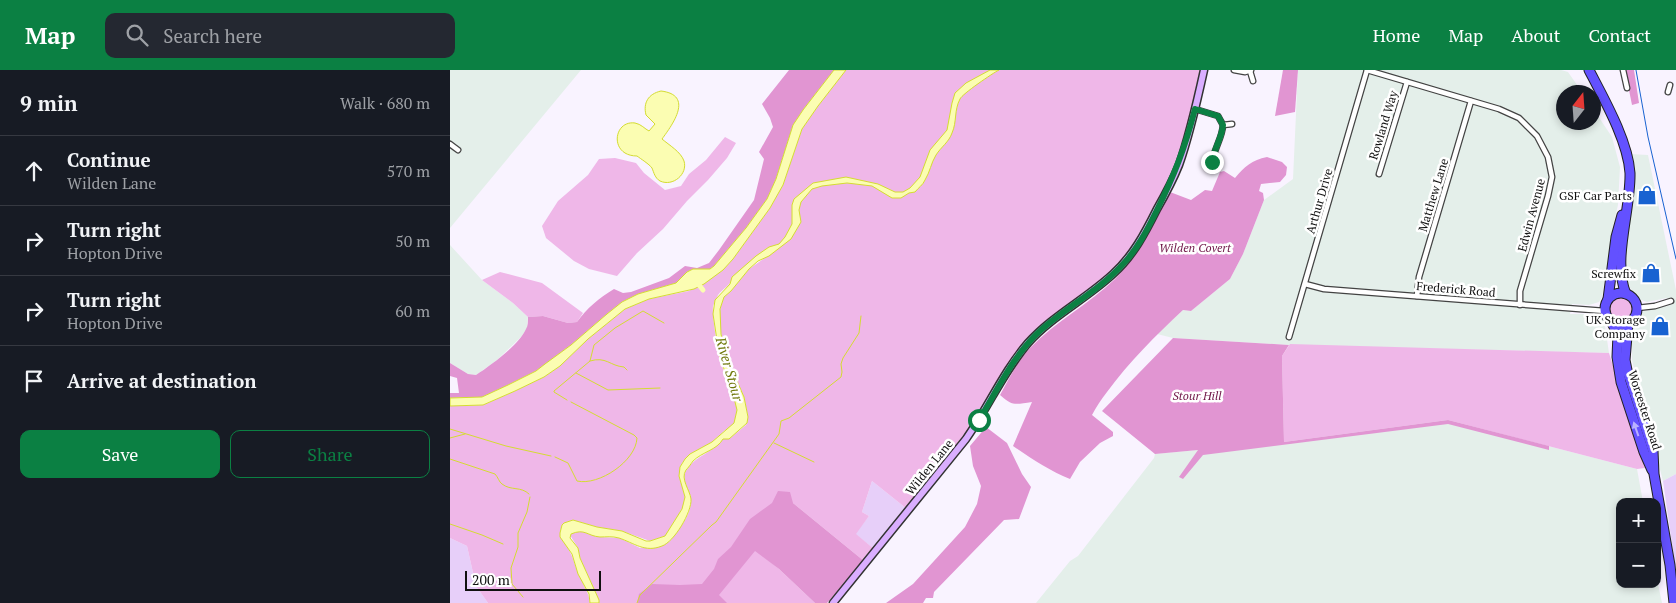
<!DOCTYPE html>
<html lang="en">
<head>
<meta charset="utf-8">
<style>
	:root { --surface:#171b24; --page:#242831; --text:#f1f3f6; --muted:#9ea1a6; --line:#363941; --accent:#0b8043 }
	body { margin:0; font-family:"PT Serif",serif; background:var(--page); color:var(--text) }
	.controls { position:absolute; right:15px; bottom:15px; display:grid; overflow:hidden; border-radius:10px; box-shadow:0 2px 8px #0003 }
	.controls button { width:45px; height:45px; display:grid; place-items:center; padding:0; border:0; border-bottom:1px solid var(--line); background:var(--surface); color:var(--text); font:25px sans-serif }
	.compass { position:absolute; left:1106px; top:15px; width:45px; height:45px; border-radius:50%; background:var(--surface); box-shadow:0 2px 8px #0003; rotate:17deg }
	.scale { position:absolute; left:15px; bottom:12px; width:136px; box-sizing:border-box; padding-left:5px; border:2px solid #101010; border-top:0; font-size:14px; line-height:18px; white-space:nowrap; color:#101010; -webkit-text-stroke:4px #fff; paint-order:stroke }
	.stop { position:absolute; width:15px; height:15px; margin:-11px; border:4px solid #0b8043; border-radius:50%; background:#fff }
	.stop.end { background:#0b8043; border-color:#fff; box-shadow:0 1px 5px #0008 }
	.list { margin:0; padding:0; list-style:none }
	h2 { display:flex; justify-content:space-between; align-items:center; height:65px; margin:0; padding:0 20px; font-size:21px }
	h2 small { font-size:16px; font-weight:400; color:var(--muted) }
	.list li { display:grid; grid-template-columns:32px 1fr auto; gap:15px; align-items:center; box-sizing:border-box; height:70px; padding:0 20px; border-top:1px solid var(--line) }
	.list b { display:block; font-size:19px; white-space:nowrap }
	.list p { margin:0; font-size:16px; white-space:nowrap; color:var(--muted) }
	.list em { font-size:16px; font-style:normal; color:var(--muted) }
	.actions { display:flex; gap:10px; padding:15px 20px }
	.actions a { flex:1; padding:11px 0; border:1px solid var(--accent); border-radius:10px; text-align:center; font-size:18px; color:var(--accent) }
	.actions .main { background:var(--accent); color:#fff }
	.icon { flex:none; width:28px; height:28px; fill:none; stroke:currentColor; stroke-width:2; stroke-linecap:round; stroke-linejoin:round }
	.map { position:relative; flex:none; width:1226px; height:533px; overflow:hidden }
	header { display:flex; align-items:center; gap:30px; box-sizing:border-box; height:70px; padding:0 25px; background:var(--accent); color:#fff }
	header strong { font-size:24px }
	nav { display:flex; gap:28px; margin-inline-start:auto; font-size:18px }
	.search { width:350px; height:45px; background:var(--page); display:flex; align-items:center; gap:12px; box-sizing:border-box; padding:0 18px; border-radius:10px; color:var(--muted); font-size:19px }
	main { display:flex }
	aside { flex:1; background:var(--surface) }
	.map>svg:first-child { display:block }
	.industrial { fill:#e4efea }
	.farmland { fill:#e7cff9 }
	.green { fill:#efb7e8 }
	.forest { fill:#e195d2 }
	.water { fill:#fbfdb2; stroke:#d4dc31 }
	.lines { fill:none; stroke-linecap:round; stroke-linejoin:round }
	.stream { stroke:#d4dc31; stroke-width:1 }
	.canal { stroke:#fbfdb2; stroke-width:5 }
	.street-casing { stroke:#434343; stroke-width:7 }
	.secondary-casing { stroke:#323232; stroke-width:9 }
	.highway-casing { stroke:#212121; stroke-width:11 }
	.street { stroke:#fff; stroke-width:4.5 }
	.secondary { stroke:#daaeff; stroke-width:6 }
	.highway { stroke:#6351ff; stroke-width:9 }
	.rail { stroke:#1862d1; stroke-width:1 }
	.oneway { fill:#b9b1ff }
	.route { stroke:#0b8043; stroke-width:6 }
	.labels { text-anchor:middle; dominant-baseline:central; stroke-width:5; stroke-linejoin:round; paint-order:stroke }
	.street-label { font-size:12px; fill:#101010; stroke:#fff }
	.poi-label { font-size:12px; fill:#101010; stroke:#fff; text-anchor:end }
	.park-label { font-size:12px; font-style:italic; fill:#701849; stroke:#fff }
	.water-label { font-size:14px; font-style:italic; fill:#70790c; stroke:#fff }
</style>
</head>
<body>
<header>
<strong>Map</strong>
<div class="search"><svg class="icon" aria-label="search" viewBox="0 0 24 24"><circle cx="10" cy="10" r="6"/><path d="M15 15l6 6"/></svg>Search here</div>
<nav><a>Home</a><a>Map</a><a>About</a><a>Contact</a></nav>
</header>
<main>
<aside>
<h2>9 min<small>Walk · 680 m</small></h2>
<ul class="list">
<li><svg class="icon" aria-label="ahead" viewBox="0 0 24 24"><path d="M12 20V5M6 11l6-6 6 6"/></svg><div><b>Continue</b><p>Wilden Lane</p></div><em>570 m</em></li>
<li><svg class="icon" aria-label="right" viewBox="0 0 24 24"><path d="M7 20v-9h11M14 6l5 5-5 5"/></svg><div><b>Turn right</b><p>Hopton Drive</p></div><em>50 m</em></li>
<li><svg class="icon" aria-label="right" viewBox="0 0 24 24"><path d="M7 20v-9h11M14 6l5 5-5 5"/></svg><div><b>Turn right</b><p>Hopton Drive</p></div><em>60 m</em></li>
<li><svg class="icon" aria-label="arrive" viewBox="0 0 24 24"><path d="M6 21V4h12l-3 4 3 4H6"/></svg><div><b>Arrive at destination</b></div></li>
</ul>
<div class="actions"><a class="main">Save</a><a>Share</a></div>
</aside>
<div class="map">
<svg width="1226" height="533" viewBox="0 0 1226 533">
	<rect width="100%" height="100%" fill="#f9f3ff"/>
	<g class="industrial">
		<path d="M0,0H131L0,158Z"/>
		<path d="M848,0H1111L1118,2L1132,22H1114V52H1144V40L1162,67L1170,97L1168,135L1163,156L1152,227L1149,232L1139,235L1122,234L1120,244H1144L1154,249L1159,283L839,275L723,268L707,264L733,240L741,241L780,209L793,184L814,130L843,109Z"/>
		<path d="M1180,84L1198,85L1226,220V404L1213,411L1182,290V263L1191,242L1220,235L1217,228L1197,232L1189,229L1180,218L1176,207L1177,174L1184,113Z"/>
		<path d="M0,175L32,210L63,233L78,247L77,258L72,266L47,290L26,305L18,304L0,293Z"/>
		<path d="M998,350L1187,399L1193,432H1170V514H1207V509L1212,533H586L620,491L628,486L704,388L705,384L834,372Z"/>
	</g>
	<g class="farmland">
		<path d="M1226,404V501L1213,411Z"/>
		<path d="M422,411L457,439L424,479L405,464L419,446L412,442Z"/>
		<path d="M0,468L17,476L26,516L38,533H0Z"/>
	</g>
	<g class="green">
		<path d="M396,0H750C744,25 740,50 732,74C718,117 694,171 660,202C632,229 593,245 570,277C549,304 535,336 516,364C498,390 476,414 457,439L422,411L412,442L419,446L406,464L424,479L414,491L343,433L306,480L329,499L365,533H149L146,523L130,488L128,478L120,465L123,463L132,461L150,467L170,468L190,478L219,472C227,461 241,447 241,431C242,422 230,411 236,401C244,386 263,383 273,369H279L290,360L296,355L298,347L294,327L274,280L269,251L271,232L274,227L281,221L299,199L323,182C300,185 299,196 282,207C281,216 273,218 268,225C267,228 264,233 263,236C262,244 267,276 269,286C274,310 296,329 283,355L274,361L262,372L240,384L232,393L229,406L235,427L234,435L218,463L215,466L200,471L172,461L147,457L123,450L112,455C107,469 116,472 121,484C124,490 125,497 128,503C132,513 139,522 140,533H38L26,516L17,476L0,468V336L33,335L65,321L94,307L110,296L138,269L175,239L199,229L239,221L273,200L283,189L320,138L333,115L352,59L368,36Z"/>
		<path d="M275,67L286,73L277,88L258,110L237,131L213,159L187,183L167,206L139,199L124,191L96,168L92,156L108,131L138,105L149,89L165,88L186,93L194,103L215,120L231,116L239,104L256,90Z"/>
		<path d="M50,202L92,213L133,243L127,252L118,253L93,246L78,247L63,233L32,210Z"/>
		<circle cx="1171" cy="239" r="12"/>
		<path d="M840,274L1159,283L1195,398L1187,399L998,350L834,372L832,286Z"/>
	</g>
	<g class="forest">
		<path d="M339,0H384L353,40L343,55L326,109L317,129L296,158L264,196L260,199H243L237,202L226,213L188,224L172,232L157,244L121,275L86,301L58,315L32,327L0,328V323H9L7,308L0,306V293L18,304L26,305C41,295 69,275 76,259C78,256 78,251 78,247L93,246L118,253L127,252C137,238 149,228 164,219L173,223L181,222L219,208L235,196L247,198L259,193L269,180L304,130L314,89L309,82L323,57L320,48L312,34Z"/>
		<path d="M833,0H848L845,42L825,46Z"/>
		<path d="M1175,0H1184L1189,33L1182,35Z"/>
		<path d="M817,87L832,92L837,97L836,105L830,112L811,114L809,121L813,123L814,130L793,184L780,209L741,241L733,240C706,265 679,292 657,322C651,330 646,337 642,345L663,362V366L650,373L630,392L620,409C600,401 582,389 563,376L582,332C566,334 563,337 550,325C559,309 568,290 581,277C606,251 639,234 665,209C690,184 704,153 720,122L741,130L755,120L762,121L770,102L774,101L785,108C794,97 802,90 817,87Z"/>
		<path d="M723,268L839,275L832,286L834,372L998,350L1099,376V380L998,354L753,385L733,409L729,407L748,380L705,384L652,341Z"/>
		<path d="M536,357L557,373L572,404L581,417L569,449L554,450L484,522L483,528H476L473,533H436L463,514L515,457L527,434L531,416L523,396L520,376Z"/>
		<path d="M328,421L340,422L343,433L414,491L377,533H365L329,499L305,481L269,525L277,533H187L189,524L202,514L230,515L252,514L264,499L268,489L281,477L300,449L322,433Z"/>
	</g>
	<g class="water">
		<path d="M384,0H396L368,36L352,59L333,115L320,138L283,189L273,200L254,214L244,219L199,229L175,239L138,269L110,296L94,307L65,321L33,335L0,336V328L32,327L58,315L86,301L95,294L121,275L157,244L172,232L188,224L226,213L237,202L243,199H260L264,196L296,158L317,129L326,109L343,55L353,40Z"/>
		<path d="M540,0H549C543,3 512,24 510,29C504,40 507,52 502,63C499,72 491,77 486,85C481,93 480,102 475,110C473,115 468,118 465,122L459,123L451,128H442L422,116L397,113L372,116L362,119L351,132L349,140L351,152L341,169L319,186L308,191L299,199L281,221L274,227L270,239L271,264L276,286L294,327L298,347L297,353L279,369H273C267,380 252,382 243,391C241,394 238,398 236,400C230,409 240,420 241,429C242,442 224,472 212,476C195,483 184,473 169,468C162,466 156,467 150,467C137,466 135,458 121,464L120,468L128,478L130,488L149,530V533H140L139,524L128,504L122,484L110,467V463L112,455L114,453L123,450L147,457L172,461L196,471H200L215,466L232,439L235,427L229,406L230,397L235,389L240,384L262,372L284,353L287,340L285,332L284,321L270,290L263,244L265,230L280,214L282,207L306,186L319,177L329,174L335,167L342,154V135L344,129L363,113L396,107L428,114L445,122H453L460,118L470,107L480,80L497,60L502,33L505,23L516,13Z"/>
		<path d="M211,21C244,25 223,54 212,69C219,75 231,82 234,91C238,104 223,117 210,111C205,108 204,103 202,98C199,94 191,89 187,86C159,86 163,50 185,53C191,54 195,59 199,61L205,54L196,45C193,33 198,24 211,21Z"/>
	</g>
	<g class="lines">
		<g class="stream">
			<path d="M140,291C156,286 160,296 174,297L177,300"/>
			<path d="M126,303L158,320L210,318"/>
			<path d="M117,330L104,322V321L140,291L144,275L165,258L193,241L214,253"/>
			<path d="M0,359L56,376L101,386"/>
			<path d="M0,368L15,364"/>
			<path d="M324,373L364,392"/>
			<path d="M105,387L118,393L127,411C149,416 186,391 187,368L184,365L121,332"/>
			<path d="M0,389L45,404C48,407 49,412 52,414C61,421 71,416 79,424"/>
			<path d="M0,454L32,465L53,474"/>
			<path d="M73,527L62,514L61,498L68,477V463L77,442L80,427"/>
			<path d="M187,533L190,525L262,455L266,452L329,364L331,351L339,348L391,307L392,302L391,294L393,288L409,263L411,246"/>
		</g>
		<path class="canal" d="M246,211L253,220"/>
		<defs>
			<g id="street">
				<path d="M784,0L795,2L801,0"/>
				<path d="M917,0L1049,39L1069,48L1087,66L1098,87L1102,107L1098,126L1070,221V235"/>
				<path d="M1173,0L1177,18"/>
				<path d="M800,1L803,11"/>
				<path d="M1218,22L1220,15"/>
				<path d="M745,39L768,46L773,55C772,71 762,79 762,98"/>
				<path d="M773,55L782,54"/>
				<path d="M0,74L8,80"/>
				<path d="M929,104L957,12"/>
				<path d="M855,214L874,219L1155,241"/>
				<path d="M967,226L969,207L1021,31"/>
				<path d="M1187,238L1205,236L1221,231"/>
				<path d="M839,267L917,0"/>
			</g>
			<path id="secondary" d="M383,533L516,369C538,338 553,302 578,273C602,246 636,229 663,204C683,186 695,163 707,139C715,125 723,110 729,95C740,64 747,32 754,0"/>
			<g id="highway">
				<path d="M1139,0C1154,29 1178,71 1180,103C1181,140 1162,190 1176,224"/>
				<circle cx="1171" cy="239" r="16"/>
				<path d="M1158,229L1166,167L1172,145"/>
				<path d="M1162,253L1168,264L1167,287L1171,312L1194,382L1202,400"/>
				<path d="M1178,254L1175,290L1177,300L1203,381L1204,404L1220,495L1224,533"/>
			</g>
		</defs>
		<use href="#street" class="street-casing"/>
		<use href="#secondary" class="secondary-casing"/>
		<use href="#highway" class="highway-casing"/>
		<use href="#street" class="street"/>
		<use href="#secondary" class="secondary"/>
		<use href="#highway" class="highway"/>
		<path class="rail" d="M1186,0L1198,67L1226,189"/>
	</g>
	<defs><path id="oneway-solid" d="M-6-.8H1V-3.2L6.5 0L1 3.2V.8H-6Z" transform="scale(1.25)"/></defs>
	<use class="oneway" href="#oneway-solid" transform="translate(1186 359) rotate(-109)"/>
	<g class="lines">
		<path class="route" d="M529,350C548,319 564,284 591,260C618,236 650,220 674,193C688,178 697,160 706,142C724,106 735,78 745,39L768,46L773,55C772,68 764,78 762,92"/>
	</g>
	<defs>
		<symbol id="shop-bare" viewBox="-9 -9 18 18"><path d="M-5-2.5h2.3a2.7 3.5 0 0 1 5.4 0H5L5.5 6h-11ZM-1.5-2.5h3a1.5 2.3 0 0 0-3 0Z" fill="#1862d1" stroke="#fff" stroke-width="2.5" paint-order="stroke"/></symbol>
	</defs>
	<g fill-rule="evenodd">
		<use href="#shop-bare" x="1183" y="111" width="28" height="28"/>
		<use href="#shop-bare" x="1187" y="189" width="28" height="28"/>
		<use href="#shop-bare" x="1196" y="242" width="28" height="28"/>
	</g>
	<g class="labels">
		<g class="street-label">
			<text transform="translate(933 55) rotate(-73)">Rowland Way</text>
			<text transform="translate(983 125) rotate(-73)">Matthew Lane</text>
			<text transform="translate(869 131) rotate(-74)">Arthur Drive</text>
			<text transform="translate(1081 145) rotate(-75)">Edwin Avenue</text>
			<text transform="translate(1006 219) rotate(5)">Frederick Road</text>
			<text transform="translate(1195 340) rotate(72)">Worcester Road</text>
			<text transform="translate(479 397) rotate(-51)">Wilden Lane</text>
		</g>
		<g class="poi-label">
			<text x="1182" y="125">GSF Car Parts</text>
			<text x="1186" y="203">Screwfix</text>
			<text x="1195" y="249">UK Storage<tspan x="1195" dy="14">Company</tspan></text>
		</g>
		<g class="park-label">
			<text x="745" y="177">Wilden Covert</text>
			<text x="747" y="325">Stour Hill</text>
		</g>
		<g class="water-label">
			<text transform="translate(280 299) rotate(74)">River Stour</text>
		</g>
	</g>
</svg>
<div class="controls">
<button>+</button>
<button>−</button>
</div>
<svg class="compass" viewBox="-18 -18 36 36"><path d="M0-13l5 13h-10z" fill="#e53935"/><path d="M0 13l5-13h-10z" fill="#9ea1a6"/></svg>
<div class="scale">200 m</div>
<div class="stop" style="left:529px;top:350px"></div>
<div class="stop end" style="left:762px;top:92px"></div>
</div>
</main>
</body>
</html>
